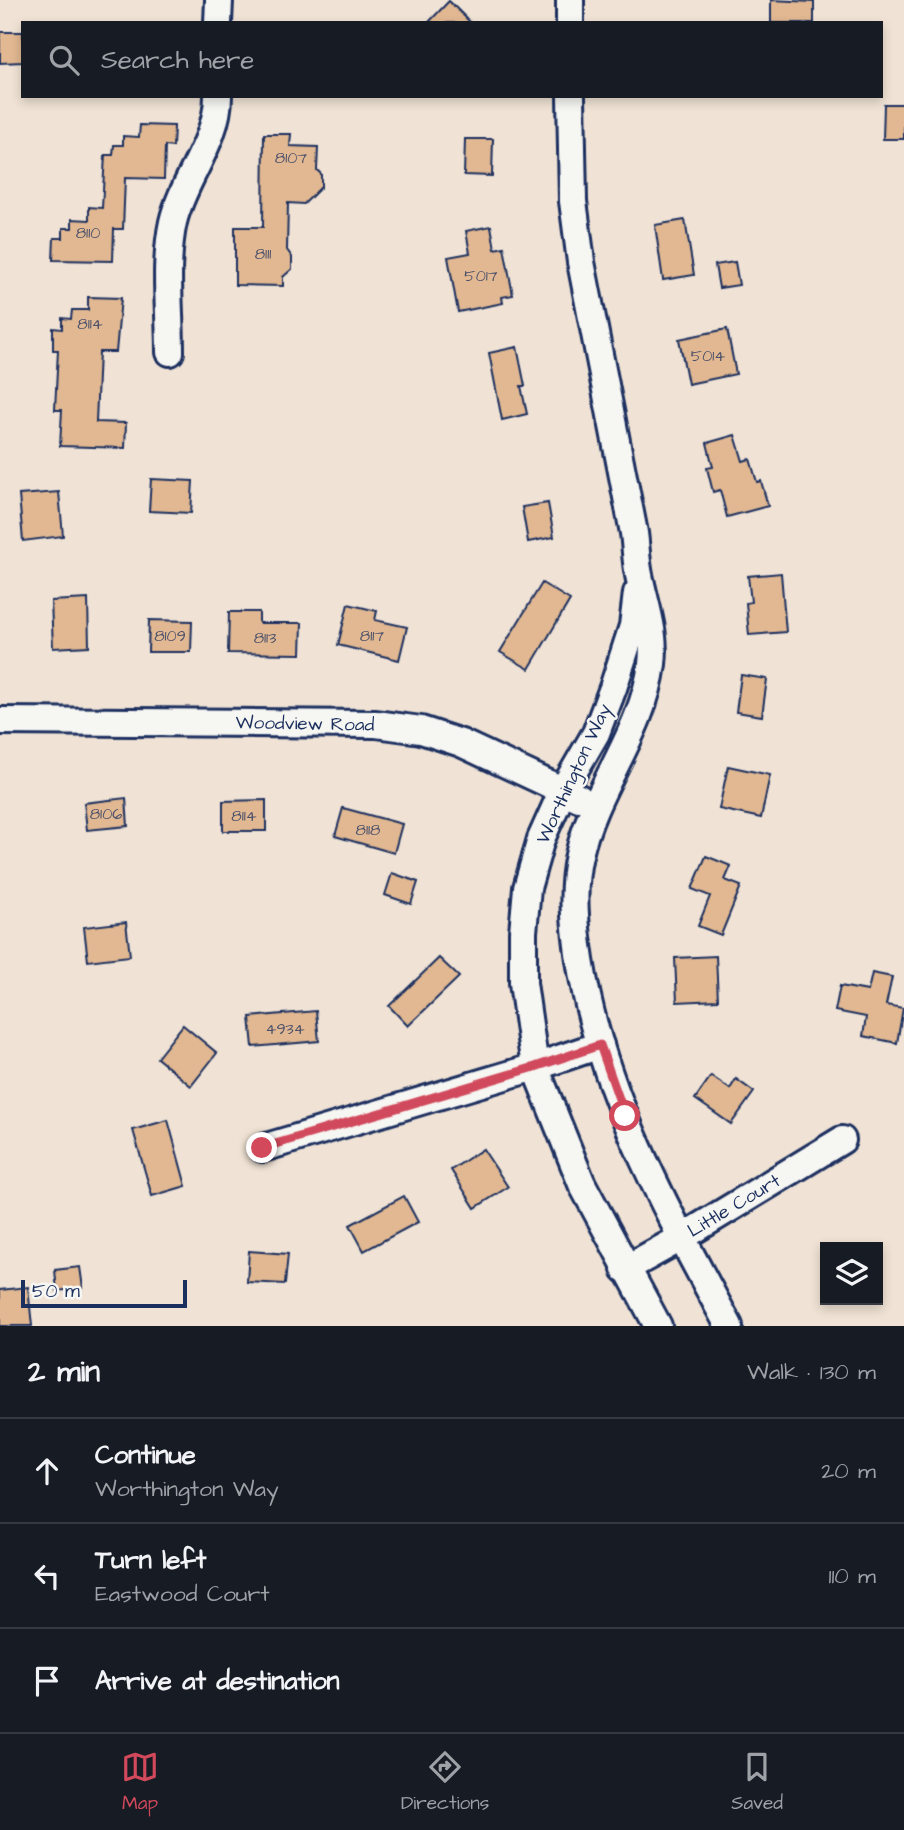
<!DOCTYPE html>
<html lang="en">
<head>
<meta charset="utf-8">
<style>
	:root { --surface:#171b24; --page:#20242c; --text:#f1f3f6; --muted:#9ea1a6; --line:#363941; --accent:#d1495b }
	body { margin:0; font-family:"Architects Daughter",sans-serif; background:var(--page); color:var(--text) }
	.controls { position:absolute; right:21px; bottom:21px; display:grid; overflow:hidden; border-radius:0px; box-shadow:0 4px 10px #0003 }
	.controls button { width:63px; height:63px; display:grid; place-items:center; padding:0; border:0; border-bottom:2px solid var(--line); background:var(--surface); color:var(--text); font:35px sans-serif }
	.scale { position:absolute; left:21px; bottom:18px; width:166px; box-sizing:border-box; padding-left:7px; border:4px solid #1b2f5e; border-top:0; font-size:19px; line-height:24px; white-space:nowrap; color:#1b2f5e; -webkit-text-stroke:5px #f6f6f2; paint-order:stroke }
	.stop { position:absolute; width:21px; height:21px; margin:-16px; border:5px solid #d1495b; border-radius:50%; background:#fff }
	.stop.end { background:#d1495b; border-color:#fff; box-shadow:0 2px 7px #0008 }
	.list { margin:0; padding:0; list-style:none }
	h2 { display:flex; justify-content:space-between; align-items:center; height:91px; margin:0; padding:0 28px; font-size:30px }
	h2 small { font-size:23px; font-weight:400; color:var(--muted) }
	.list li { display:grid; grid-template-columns:46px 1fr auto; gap:21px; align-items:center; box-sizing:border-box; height:105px; padding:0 28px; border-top:2px solid var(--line) }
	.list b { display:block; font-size:26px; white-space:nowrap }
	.list p { margin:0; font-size:23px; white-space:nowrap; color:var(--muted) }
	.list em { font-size:23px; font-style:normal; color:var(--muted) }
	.icon { flex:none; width:38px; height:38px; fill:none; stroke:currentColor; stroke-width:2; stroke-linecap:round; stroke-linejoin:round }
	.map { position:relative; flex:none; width:904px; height:1326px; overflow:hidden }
	.search { position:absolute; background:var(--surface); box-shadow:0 4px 10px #0003; left:21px; right:21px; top:21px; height:77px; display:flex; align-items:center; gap:18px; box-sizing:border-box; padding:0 24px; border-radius:0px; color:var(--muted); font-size:26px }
	.sheet { height:406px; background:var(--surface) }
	nav { display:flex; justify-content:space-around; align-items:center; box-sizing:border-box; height:98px; border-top:2px solid var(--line); background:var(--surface); font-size:19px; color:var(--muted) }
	nav a { display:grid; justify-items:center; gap:4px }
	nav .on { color:var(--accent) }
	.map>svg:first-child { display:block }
	.building { fill:#e1b891; stroke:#1b2f5e; stroke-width:2 }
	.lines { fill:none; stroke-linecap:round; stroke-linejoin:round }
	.minor-casing { stroke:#1b2f5e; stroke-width:32 }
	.minor { stroke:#f6f6f2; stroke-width:26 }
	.route { stroke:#d1495b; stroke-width:9 }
	.labels { text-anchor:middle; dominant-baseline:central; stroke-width:5; stroke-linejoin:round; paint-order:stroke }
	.number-label { font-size:16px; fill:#4c516b }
	.street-label { font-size:19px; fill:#1b2f5e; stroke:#f6f6f2 }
</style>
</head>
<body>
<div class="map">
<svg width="904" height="1326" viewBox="0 0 904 1326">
	<rect width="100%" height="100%" fill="#f0e3d5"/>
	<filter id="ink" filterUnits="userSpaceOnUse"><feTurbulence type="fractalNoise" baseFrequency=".0143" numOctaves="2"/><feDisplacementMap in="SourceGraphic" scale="14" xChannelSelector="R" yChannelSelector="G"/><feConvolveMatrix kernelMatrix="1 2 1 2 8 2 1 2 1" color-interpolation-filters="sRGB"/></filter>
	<g filter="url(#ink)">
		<g class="building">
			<path d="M771,0L814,2V23H771Z"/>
			<path d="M449,1L471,23H428Z"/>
			<path d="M0,32H23V62L0,63Z"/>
			<path d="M884,104H904V139H883Z"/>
			<path d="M140,125L174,126L173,147L165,146L164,179L125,178L123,229H114L113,261L53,260L54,238H63V228H72V219L89,220V207L102,208L105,155H113L114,145H123V136L139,137Z"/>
			<path d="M264,134H291L290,146L318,147L317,170L321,174V187L304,204L288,203L287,250L292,257V269L283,277V286L235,285V227H263Z"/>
			<path d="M465,139H493L492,176L464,175Z"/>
			<path d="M685,220L694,275L663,280L655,225Z"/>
			<path d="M491,226L495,249L504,247L513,295L502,297L503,303L458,312L448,257L470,253L466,231Z"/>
			<path d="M735,262L739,285L719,288L715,265Z"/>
			<path d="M88,297L121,298L116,352H99L96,422L126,423L125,448L60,446L62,410H55L58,350H53V328L62,329V318L71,319L72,310H88Z"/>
			<path d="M727,329L736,374L688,384L679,339Z"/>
			<path d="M517,347L525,386H521L527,414L502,420L489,353Z"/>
			<path d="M735,435L743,461L750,459L757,482L761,481L768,506L727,517L720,490L713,492L707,468L713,467L707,443Z"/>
			<path d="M151,479L193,481L191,513L149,511Z"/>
			<path d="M59,492L63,536L23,541L19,495Z"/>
			<path d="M548,503L554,537L528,542L522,507Z"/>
			<path d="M781,573L786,632L749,635L746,603L751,602L748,576Z"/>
			<path d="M542,583L570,600L529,669L500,652Z"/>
			<path d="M88,599L89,646L53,648L51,601Z"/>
			<path d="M348,604L377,611L375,620L407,627L399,660L338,645Z"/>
			<path d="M229,612H259V623H302L301,654L228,653Z"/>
			<path d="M149,620L192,621L191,652H148Z"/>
			<path d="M741,675L767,679L762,716L736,712Z"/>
			<path d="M728,766L770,775L761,818L719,809Z"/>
			<path d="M126,798L128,826L87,830L84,803Z"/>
			<path d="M266,800V831H223V801Z"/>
			<path d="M343,808L402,824L394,853L335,836Z"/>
			<path d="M706,856L731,866L725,880L741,886L721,935L698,926L710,896L692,889Z"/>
			<path d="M392,873L418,882L411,904L385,895Z"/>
			<path d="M126,922L130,956L88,961L84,927Z"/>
			<path d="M716,956L718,1000L677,1002L675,958Z"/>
			<path d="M439,958L459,977L408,1026L389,1006Z"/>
			<path d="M872,973L892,977L886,1005L903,1008L897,1043L863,1036L866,1017L835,1011L840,986L868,991Z"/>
			<path d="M316,1011L319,1041L253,1047L250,1017Z"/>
			<path d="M183,1025L217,1053L191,1086L157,1058Z"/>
			<path d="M711,1076L730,1089L736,1079L754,1092L731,1124L695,1099Z"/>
			<path d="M168,1120L186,1186L152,1196L133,1130Z"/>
			<path d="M483,1149L508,1187L475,1208L451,1170Z"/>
			<path d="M404,1196L418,1222L364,1251L350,1225Z"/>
			<path d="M249,1251L288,1254L285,1284L247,1282Z"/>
			<path d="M80,1267L83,1288L57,1291L55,1270Z"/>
			<path d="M28,1287L32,1326H0V1290Z"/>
		</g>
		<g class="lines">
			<defs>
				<g id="minor">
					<path d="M570,0V23"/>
					<path d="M218,23L219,0"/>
					<path d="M571,96L573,201L581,262L634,533C636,547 636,562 639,575C645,605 656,633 652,664C643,733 594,788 579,855C571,890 575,926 580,960C601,1093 666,1209 729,1326"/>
					<path d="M170,352C170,310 164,263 173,222C183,179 218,141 218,96"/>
					<path d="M637,593L633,626L613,688L596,733L563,790L541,839L527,888L523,932V983L535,1067L582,1184L658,1326"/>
					<path d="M0,721L376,724L421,730L461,743L579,798"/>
					<path d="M263,1148L535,1067L600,1045"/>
					<path d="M625,1269L681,1238L842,1140"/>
				</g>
			</defs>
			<use href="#minor" class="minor-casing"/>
			<use href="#minor" class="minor"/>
		</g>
	</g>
	<g class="lines" filter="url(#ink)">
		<path class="route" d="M262,1148L535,1067L600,1045L625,1116"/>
	</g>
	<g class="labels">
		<g class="number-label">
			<text x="291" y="158">8107</text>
			<text x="88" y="233">8110</text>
			<text x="263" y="254">8111</text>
			<text x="481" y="276">5017</text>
			<text x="90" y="324">8114</text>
			<text x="708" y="356">5014</text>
			<text x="170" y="636">8109</text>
			<text x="372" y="636">8117</text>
			<text x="265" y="638">8113</text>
			<text x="106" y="814">8106</text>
			<text x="244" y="816">8114</text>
			<text x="368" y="830">8118</text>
			<text x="285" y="1029">4934</text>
		</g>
		<g class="street-label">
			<text transform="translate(305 724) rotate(1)">Woodview Road</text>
			<text transform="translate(574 774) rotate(-65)">Worthington Way</text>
			<text transform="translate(734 1206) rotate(-31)">Little Court</text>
		</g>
	</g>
</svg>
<div class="controls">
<button><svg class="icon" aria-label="layers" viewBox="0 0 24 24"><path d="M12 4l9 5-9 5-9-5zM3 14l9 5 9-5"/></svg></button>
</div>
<div class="scale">50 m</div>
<div class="stop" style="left:625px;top:1116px"></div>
<div class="stop end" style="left:262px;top:1148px"></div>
<div class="search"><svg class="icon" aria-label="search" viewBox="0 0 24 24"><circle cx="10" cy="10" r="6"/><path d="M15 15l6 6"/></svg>Search here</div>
</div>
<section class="sheet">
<h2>2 min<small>Walk · 130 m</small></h2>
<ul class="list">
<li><svg class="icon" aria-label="ahead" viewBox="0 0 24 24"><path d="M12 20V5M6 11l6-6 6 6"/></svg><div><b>Continue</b><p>Worthington Way</p></div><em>20 m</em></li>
<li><svg class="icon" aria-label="left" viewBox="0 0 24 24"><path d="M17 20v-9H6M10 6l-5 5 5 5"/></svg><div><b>Turn left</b><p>Eastwood Court</p></div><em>110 m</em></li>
<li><svg class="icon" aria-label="arrive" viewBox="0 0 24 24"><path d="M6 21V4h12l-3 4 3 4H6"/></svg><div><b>Arrive at destination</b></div></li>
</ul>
</section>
<nav>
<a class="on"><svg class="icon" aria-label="map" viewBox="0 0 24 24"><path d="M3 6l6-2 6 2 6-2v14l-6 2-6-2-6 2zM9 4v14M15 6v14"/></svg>Map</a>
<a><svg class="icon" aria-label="directions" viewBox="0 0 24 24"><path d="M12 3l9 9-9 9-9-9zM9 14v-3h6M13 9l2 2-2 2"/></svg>Directions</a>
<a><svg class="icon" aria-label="saved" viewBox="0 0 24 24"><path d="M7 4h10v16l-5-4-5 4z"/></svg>Saved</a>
</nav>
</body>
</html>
